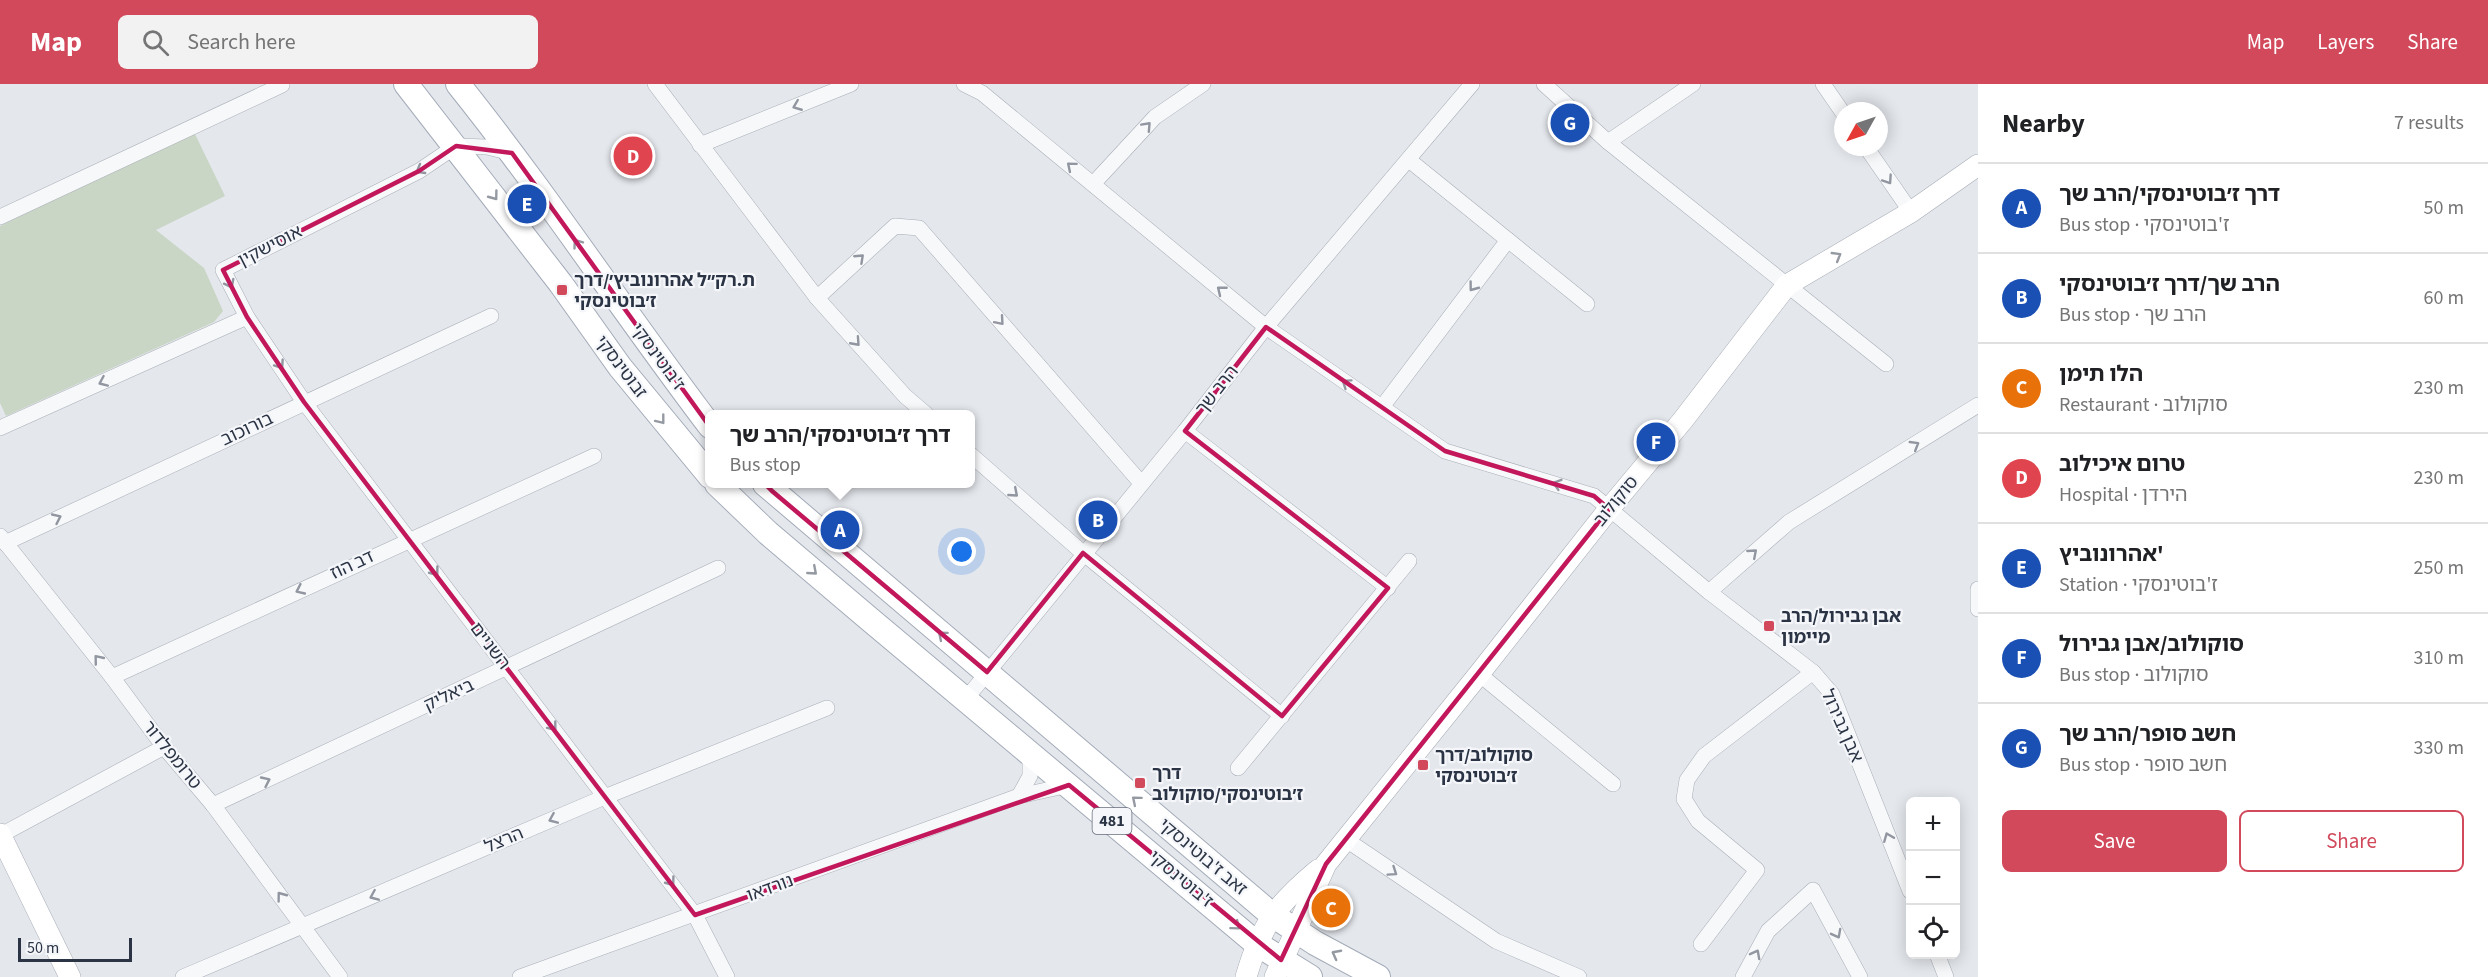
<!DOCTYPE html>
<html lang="en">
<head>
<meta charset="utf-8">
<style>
	:root { --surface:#fff; --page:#f2f2f2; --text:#202124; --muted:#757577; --line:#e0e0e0; --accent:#d1495b }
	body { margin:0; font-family:"Source Sans 3","Noto Sans Hebrew",sans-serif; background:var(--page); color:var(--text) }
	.controls { position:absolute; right:18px; bottom:18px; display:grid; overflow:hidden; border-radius:9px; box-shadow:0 3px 15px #0003 }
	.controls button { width:54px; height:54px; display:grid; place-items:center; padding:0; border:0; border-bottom:2px solid var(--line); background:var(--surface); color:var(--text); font:30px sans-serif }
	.compass { position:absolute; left:1834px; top:18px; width:54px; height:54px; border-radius:50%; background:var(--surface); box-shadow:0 3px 15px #0003; rotate:230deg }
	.scale { position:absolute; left:18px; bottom:15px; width:114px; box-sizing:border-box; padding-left:6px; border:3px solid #2b3445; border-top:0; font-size:16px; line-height:21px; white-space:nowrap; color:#2b3445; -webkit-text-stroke:4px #f4f6f9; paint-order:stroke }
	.you { position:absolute; left:962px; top:468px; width:21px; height:21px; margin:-15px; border:4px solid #fff; border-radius:50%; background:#1a73e8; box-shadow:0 0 0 9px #1a73e833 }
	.badge { display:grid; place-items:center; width:39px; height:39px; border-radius:50%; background:var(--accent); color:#fff; font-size:20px; font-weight:700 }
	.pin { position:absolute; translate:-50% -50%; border:3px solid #fff; box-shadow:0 2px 6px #0006 }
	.popup { position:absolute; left:705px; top:326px; width:270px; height:78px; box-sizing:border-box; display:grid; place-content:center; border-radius:9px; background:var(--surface); filter:drop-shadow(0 2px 4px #0005); font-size:20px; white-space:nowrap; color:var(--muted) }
	.popup b { font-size:22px; color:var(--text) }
	.popup::after { content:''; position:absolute; left:50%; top:100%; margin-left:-12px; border:12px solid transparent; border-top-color:var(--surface) }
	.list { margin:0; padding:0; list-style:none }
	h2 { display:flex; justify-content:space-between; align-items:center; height:78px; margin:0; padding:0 24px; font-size:26px }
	h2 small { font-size:20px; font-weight:400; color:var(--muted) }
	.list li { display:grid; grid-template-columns:39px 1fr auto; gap:18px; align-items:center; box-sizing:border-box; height:90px; padding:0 24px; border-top:2px solid var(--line) }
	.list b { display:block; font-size:22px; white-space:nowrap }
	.list p { margin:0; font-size:20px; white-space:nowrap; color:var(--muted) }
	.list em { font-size:20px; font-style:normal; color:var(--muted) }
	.actions { display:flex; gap:12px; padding:18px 24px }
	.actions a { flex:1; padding:14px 0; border:2px solid var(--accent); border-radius:9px; text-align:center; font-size:21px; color:var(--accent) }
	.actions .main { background:var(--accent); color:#fff }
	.icon { flex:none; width:33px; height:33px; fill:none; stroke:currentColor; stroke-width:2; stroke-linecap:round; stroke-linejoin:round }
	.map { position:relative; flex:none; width:1978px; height:893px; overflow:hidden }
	header { display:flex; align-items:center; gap:36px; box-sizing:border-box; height:84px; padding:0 30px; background:var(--accent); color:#fff }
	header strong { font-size:28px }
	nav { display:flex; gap:33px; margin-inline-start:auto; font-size:21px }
	.search { width:420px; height:54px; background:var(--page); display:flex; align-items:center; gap:15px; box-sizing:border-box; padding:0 21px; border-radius:9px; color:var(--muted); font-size:22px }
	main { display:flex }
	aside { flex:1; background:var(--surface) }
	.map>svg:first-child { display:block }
	.green { fill:#c9d6c5 }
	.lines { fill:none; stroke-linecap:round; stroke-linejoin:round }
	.street-casing { stroke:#a9aeb7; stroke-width:16 }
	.secondary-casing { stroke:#a9aeb7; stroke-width:22 }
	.primary-casing { stroke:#a3abb8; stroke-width:26 }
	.street { stroke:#f7f8fa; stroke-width:15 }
	.secondary { stroke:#fff; stroke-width:21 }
	.primary { stroke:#fff; stroke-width:24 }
	.oneway { stroke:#9196a0 }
	.oneway2 { stroke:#959aa2 }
	.marked { fill:none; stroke:#c2185b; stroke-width:4.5; stroke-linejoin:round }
	.poi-dot { fill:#d1495b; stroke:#f4f6f9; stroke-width:2 }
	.labels { text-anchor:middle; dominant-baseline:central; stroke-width:4.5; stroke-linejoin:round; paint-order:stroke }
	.shield { fill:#f4f6f9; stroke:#676e7b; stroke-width:1.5 }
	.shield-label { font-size:16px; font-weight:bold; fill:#2b3445 }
	.street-label { font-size:18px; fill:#2b3445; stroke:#f4f6f9 }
	.poi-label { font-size:18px; font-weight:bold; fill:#2b3445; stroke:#f4f6f9; text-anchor:start }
</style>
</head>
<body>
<header>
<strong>Map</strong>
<div class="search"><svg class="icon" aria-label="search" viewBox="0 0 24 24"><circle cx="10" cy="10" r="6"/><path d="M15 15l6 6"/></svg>Search here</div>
<nav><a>Map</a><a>Layers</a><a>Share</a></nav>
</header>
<main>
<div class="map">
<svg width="1978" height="893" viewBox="0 0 1978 893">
	<rect width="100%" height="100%" fill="#e4e7ec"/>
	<path class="green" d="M194,48L225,112L156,146L204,184L223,227L214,238L6,332L0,319V142Z"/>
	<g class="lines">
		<defs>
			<g id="street">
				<path d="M655,0L817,214L905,312L926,330"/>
				<path d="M964,0L982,9L1266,243L1445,367L1594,412L1709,508L1813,588L1832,610L1910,807"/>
				<path d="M1544,0L1608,58L1886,280"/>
				<path d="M1823,0L1843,29"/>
				<path d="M1608,58L1693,0"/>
				<path d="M700,61L851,0"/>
				<path d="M1866,63L1911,128"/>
				<path d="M1409,76L1587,220"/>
				<path d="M1093,100L1155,33L1203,0"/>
				<path d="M0,133L282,1"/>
				<path d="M817,214L895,142L919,144L1141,399"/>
				<path d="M247,233L304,318L695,831L727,893"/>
				<path d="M1382,323L1508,156"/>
				<path d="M0,344L247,233L223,186L419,87L456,62L487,63L512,69"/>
				<path d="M1185,347L1388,504"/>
				<path d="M970,370L1083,469L1282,632"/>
				<path d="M0,452L112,593L164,663L213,721L340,893"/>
				<path d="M5,459L491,232"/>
				<path d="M1978,505V525"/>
				<path d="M1709,508L1789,438L1978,321"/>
				<path d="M1479,590L1613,700"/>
				<path d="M112,593L594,372"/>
				<path d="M965,616L1185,347L1266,243L1472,0"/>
				<path d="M1238,684L1409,477"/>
				<path d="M1019,712L1030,692V669"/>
				<path d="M213,721L718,484"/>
				<path d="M1,751L164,663"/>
				<path d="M1345,755L1496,857L1579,893"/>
				<path d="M1701,860L1757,786L1698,737L1684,715L1687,696L1704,672L1813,588"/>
				<path d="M1937,870L1946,893"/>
				<path d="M183,893L607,712L827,624"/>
				<path d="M520,893L1019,712L1069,701"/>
				<path d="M1743,893L1768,847L1813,806L1860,893"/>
			</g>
			<g id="secondary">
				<path d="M0,750L70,893"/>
				<path d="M1246,893C1261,841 1277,820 1318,786"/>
				<path d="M1275,893L1326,780L1479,590L1609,425L1683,336L1787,201L1911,128L1978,81"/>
			</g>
			<g id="primary">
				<path d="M406,0L561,200L620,283L710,392"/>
				<path d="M458,0C547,111 624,229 710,342"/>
				<path d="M717,400L768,449L867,533L1257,860L1310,893"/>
				<path d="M765,400L1271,830L1315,859L1378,893"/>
			</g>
		</defs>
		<use href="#street" class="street-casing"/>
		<use href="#secondary" class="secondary-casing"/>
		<use href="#primary" class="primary-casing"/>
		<use href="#street" class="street"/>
		<use href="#secondary" class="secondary"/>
		<use href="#primary" class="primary"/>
	</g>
	<defs><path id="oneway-chevron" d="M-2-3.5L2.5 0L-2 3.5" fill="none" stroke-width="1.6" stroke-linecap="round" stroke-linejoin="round" transform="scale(1.5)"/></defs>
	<g class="oneway">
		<use href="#oneway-chevron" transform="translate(797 22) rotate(158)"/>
		<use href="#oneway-chevron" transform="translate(1147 42) rotate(-47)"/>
		<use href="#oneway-chevron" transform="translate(1071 82) rotate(-140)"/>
		<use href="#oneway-chevron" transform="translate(420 86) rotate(150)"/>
		<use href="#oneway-chevron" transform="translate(1888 96) rotate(56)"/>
		<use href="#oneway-chevron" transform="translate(860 174) rotate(-43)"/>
		<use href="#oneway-chevron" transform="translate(230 200) rotate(63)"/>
		<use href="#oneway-chevron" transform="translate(1473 203) rotate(127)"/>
		<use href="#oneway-chevron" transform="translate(1221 206) rotate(-141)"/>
		<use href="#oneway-chevron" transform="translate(1000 237) rotate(49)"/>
		<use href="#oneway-chevron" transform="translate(856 258) rotate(48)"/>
		<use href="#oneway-chevron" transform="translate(280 281) rotate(56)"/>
		<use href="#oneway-chevron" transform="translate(103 298) rotate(156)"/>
		<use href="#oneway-chevron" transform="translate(1346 299) rotate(-145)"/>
		<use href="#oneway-chevron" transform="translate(1915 361) rotate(-31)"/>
		<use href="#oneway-chevron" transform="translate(1557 400) rotate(-163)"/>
		<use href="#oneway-chevron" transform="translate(1014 409) rotate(41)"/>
		<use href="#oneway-chevron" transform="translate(57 434) rotate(-25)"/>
		<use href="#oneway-chevron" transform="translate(1753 469) rotate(-41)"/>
		<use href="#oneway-chevron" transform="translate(435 488) rotate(53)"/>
		<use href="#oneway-chevron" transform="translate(300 506) rotate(155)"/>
		<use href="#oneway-chevron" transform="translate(98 575) rotate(-129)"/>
		<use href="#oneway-chevron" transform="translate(553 643) rotate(52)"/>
		<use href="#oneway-chevron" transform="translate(266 697) rotate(-25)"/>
		<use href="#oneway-chevron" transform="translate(553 735) rotate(157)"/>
		<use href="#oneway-chevron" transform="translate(1888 753) rotate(-112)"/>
		<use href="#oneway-chevron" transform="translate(1393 788) rotate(34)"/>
		<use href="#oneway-chevron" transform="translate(671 798) rotate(53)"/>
		<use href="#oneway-chevron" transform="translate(281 812) rotate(-127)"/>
		<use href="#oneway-chevron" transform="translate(374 812) rotate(157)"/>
		<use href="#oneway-chevron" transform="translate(1837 850) rotate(62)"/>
		<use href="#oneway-chevron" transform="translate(1756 870) rotate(-62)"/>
	</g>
	<g class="oneway2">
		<use href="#oneway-chevron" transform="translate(494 112) rotate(53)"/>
		<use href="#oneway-chevron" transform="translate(577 159) rotate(-126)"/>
		<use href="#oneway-chevron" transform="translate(1837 172) rotate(-31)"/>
		<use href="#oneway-chevron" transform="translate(661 336) rotate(52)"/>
		<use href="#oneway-chevron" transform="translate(813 487) rotate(41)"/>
		<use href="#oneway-chevron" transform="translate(942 551) rotate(-140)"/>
		<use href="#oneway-chevron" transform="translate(1136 716) rotate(-140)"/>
		<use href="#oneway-chevron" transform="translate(1236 842) rotate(40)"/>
		<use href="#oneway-chevron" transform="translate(1336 870) rotate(-152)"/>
	</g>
	<path class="marked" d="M456,62L512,69L710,343L772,407L987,588L1083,469L1282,632L1388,504L1185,347L1266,243L1445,367L1594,412L1609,425L1326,780L1281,876L1069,701L695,831L304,318L247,233L223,186L419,87Z"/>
	<g class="poi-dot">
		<rect x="556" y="200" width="12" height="12" rx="3"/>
		<rect x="1763" y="536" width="12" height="12" rx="3"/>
		<rect x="1417" y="675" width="12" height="12" rx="3"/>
		<rect x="1134" y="693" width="12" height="12" rx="3"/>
	</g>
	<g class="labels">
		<rect class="shield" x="1092.5" y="724" width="39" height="26" rx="4.5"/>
		<g class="shield-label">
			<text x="1112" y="737">481</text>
		</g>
		<g class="street-label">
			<text transform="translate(270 162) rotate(-27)">אוסישקין</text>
			<text transform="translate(658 273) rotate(54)">ז'בוטינסקי</text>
			<text transform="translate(621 283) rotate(53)">זבוטינסקי</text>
			<text transform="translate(1217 306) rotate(-52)">הרב שך</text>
			<text transform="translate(247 345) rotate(-25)">בורוכוב</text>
			<text transform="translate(1616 417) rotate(-51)">סוקולוב</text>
			<text transform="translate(352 481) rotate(-25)">דב הוז</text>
			<text transform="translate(490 562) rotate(53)">השניים</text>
			<text transform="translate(449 611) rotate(-25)">ביאליק</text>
			<text transform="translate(1842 642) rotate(66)">אבן גבירול</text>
			<text transform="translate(172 671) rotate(51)">טרומפלדור</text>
			<text transform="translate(504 756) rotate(-23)">הרצל</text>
			<text transform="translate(1203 773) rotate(40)">זאב ז'בוטינסקי</text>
			<text transform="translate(1181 795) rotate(40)">ז'בוטינסקי</text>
			<text transform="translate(770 804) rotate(-20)">נורדאו</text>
		</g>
		<g class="poi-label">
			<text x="574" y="196">ת.רק״ל אהרונוביץ׳/דרך<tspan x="574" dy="21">ז׳בוטינסקי</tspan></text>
			<text x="1781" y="532">אבן גבירול/הרב<tspan x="1781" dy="21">מיימון</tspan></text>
			<text x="1435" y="671">סוקולוב/דרך<tspan x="1435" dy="21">ז׳בוטינסקי</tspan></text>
			<text x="1152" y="689">דרך<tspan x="1152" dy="21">ז׳בוטינסקי/סוקולוב</tspan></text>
		</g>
	</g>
</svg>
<div class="controls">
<button>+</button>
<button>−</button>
<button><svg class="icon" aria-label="locate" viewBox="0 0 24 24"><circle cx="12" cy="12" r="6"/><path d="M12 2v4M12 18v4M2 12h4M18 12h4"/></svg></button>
</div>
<svg class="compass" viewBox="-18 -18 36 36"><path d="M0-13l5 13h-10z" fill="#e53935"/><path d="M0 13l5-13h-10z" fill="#757577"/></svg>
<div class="scale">50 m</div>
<div class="you"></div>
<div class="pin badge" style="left:840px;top:446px;background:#1a4fb4">A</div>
<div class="popup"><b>דרך ז׳בוטינסקי/הרב שך</b>Bus stop</div>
<div class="pin badge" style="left:1098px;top:436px;background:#1a4fb4">B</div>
<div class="pin badge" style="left:1331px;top:824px;background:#e8710a">C</div>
<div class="pin badge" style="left:633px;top:72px;background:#e0444e">D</div>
<div class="pin badge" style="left:527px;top:120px;background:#1a4fb4">E</div>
<div class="pin badge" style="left:1656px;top:358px;background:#1a4fb4">F</div>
<div class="pin badge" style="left:1570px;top:39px;background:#1a4fb4">G</div>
</div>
<aside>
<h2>Nearby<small>7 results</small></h2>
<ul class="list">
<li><span class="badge" style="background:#1a4fb4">A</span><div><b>דרך ז׳בוטינסקי/הרב שך</b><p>Bus stop · ז'בוטינסקי</p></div><em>50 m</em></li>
<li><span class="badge" style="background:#1a4fb4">B</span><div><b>הרב שך/דרך ז׳בוטינסקי</b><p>Bus stop · הרב שך</p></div><em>60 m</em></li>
<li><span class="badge" style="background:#e8710a">C</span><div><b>הלו תימן</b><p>Restaurant · סוקולוב</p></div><em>230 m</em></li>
<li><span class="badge" style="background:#e0444e">D</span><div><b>טרום איכילוב</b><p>Hospital · הירדן</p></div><em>230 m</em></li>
<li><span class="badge" style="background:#1a4fb4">E</span><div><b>אהרונוביץ'</b><p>Station · ז'בוטינסקי</p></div><em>250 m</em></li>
<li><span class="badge" style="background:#1a4fb4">F</span><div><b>סוקולוב/אבן גבירול</b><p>Bus stop · סוקולוב</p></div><em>310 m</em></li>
<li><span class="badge" style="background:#1a4fb4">G</span><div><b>חשב סופר/הרב שך</b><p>Bus stop · חשב סופר</p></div><em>330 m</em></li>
</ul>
<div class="actions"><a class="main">Save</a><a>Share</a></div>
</aside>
</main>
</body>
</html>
